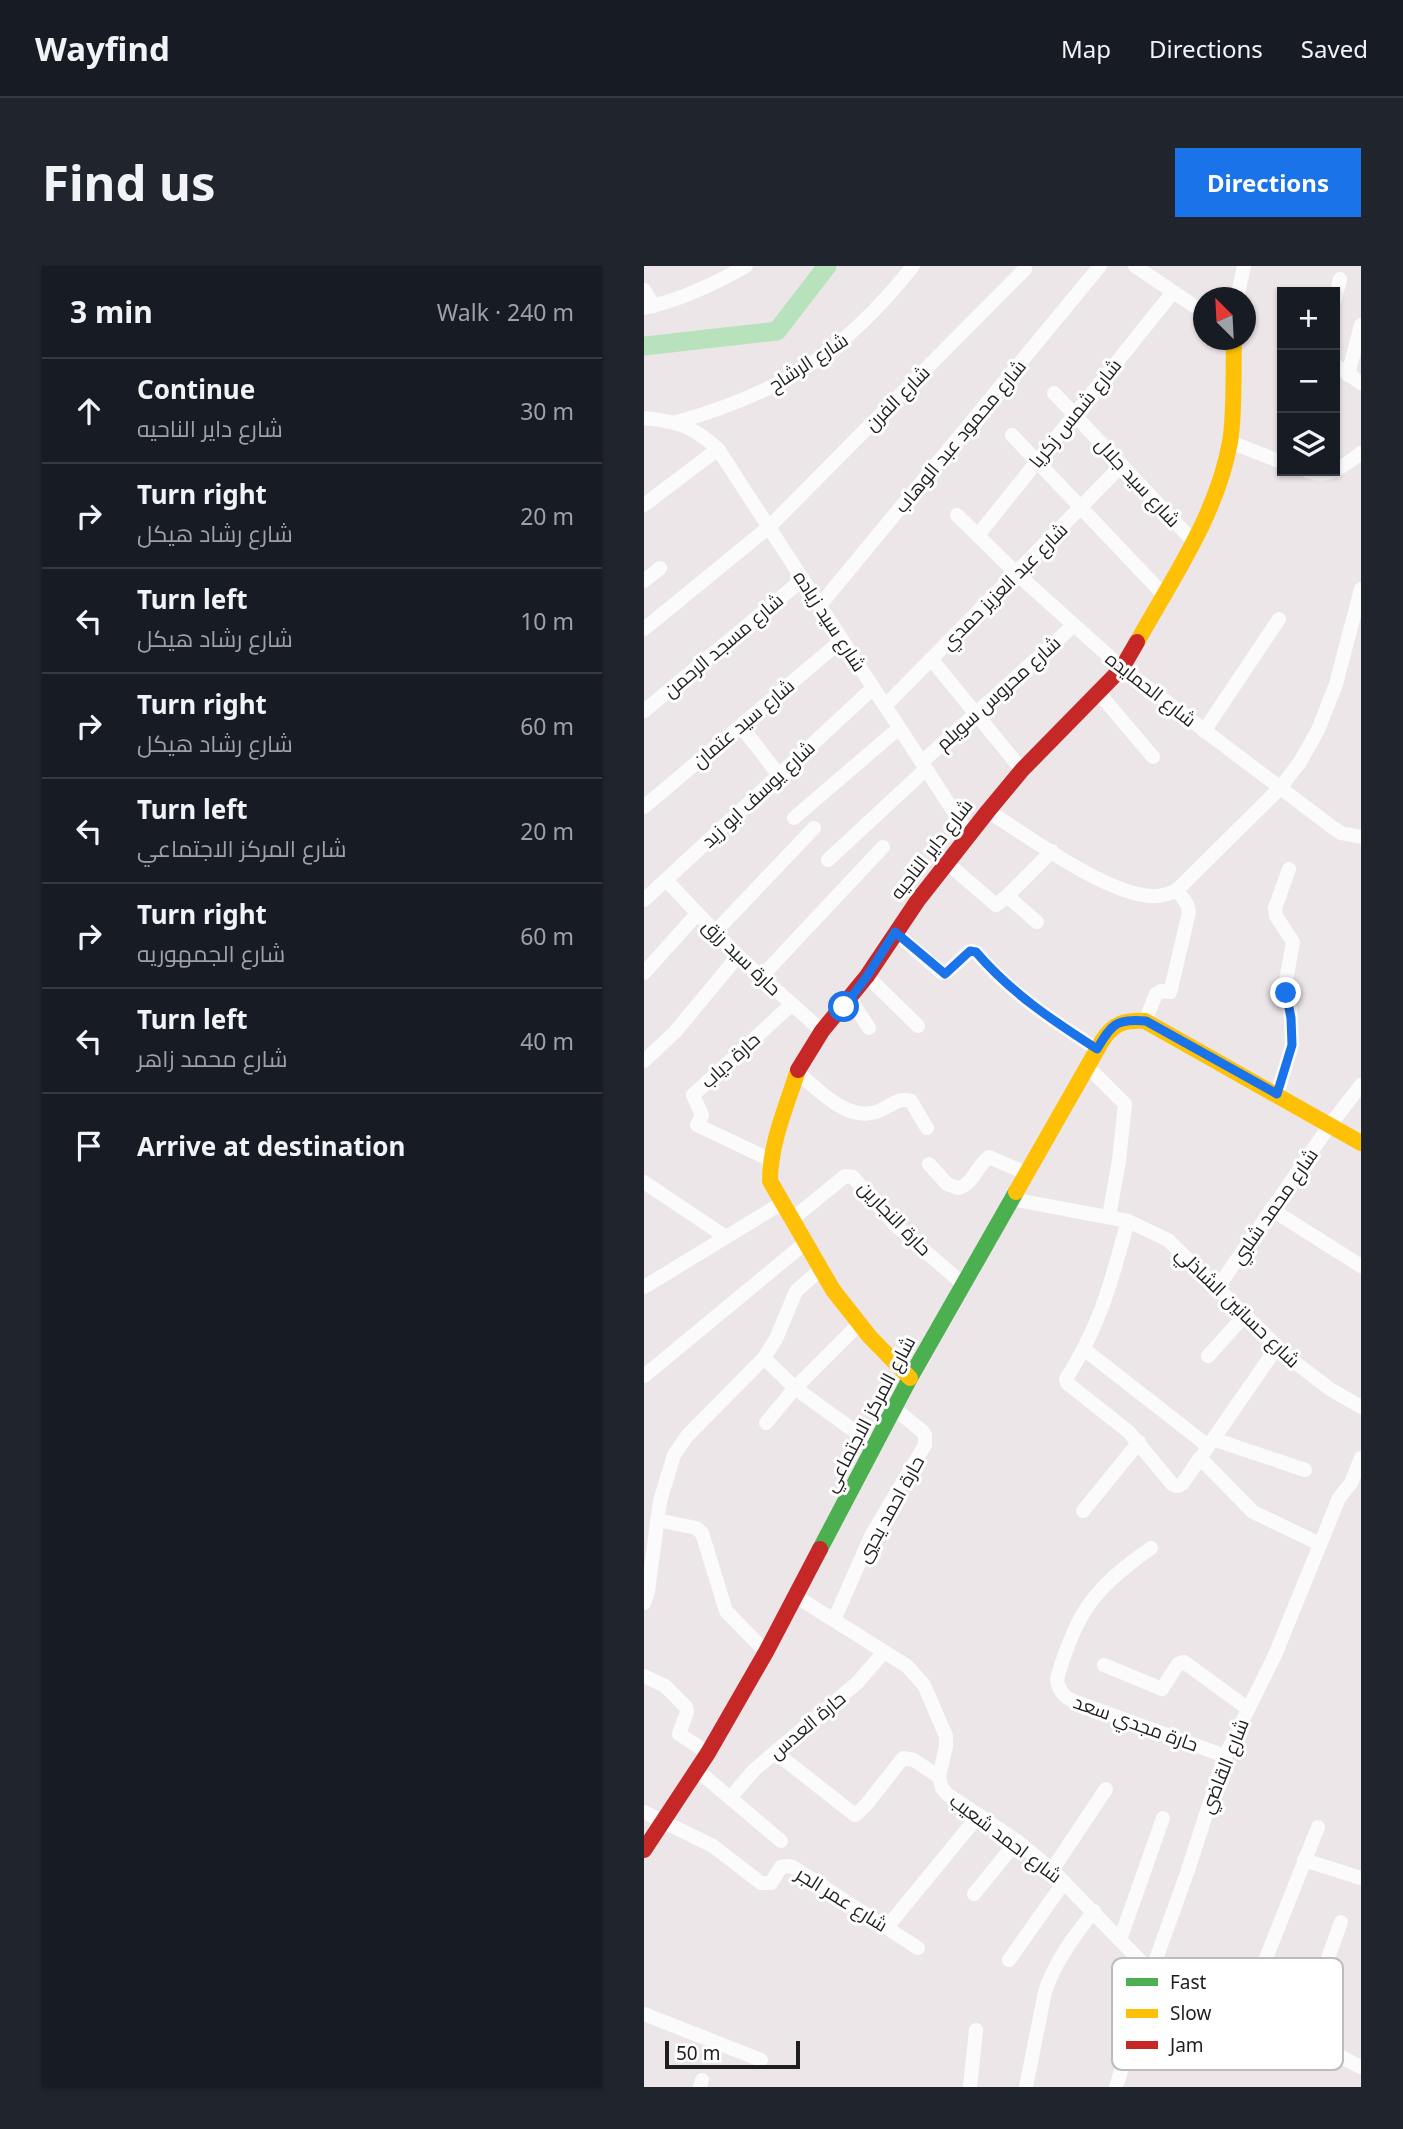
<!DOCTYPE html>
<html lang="en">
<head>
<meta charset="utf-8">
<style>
	:root { --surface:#171b24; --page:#20242c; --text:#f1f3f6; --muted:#9ea1a6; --line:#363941; --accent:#1a73e8 }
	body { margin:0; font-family:"Noto Sans",Cairo,sans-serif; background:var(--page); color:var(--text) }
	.controls { position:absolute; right:21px; top:21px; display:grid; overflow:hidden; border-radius:0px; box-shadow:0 2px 5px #0004 }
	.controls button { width:63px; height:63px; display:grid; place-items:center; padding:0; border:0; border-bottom:2px solid var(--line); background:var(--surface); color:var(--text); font:35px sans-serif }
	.compass { position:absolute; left:549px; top:21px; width:63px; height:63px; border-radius:50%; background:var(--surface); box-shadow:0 2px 5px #0004; rotate:336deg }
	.scale { position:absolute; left:21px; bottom:18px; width:135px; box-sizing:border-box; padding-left:7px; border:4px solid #1e1e1e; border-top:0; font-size:19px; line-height:24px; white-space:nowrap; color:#1e1e1e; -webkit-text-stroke:5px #fff; paint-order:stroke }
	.stop { position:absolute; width:21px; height:21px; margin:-16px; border:5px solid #1a73e8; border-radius:50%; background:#fff }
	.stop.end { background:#1a73e8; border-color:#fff; box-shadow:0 2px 7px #0008 }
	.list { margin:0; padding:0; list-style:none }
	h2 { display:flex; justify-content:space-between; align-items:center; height:91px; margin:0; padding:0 28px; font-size:30px }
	h2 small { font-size:23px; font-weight:400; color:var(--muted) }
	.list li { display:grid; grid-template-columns:46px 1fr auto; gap:21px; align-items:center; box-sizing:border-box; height:105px; padding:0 28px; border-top:2px solid var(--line) }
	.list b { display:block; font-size:26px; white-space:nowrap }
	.list p { margin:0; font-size:23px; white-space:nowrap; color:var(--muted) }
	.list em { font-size:23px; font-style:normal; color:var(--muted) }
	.icon { flex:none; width:38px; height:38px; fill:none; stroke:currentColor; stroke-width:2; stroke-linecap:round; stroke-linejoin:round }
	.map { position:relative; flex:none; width:717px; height:1821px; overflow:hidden; border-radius:0px }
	header { display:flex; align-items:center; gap:42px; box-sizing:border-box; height:98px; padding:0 35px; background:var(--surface); border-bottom:2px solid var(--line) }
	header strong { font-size:33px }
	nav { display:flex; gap:38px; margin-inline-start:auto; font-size:24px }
	.intro { display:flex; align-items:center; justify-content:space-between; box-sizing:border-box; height:168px; padding:0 42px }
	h1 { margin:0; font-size:49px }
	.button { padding:18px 32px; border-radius:0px; background:var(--accent); color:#fff; font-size:24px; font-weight:700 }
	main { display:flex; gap:42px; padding:0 42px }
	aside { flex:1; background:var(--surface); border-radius:0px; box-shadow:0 2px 5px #0004 }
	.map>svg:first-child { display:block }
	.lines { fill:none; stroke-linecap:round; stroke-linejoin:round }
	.canal { stroke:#b8e2bc; stroke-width:19 }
	.street { stroke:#fcfbfc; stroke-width:14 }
	.fast { stroke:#4caf50; stroke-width:16 }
	.slow { stroke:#ffc107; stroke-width:16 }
	.jam { stroke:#c62828; stroke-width:16 }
	.route { stroke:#1a73e8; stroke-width:9 }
	.labels { text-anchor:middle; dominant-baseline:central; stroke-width:6; stroke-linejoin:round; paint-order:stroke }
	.street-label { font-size:19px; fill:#1e1e1e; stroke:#fff }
	.key { fill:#fff; stroke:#bcbcbc; stroke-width:2 }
	.key-label { font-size:19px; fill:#1e1e1e }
</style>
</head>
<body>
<header>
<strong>Wayfind</strong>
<nav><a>Map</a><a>Directions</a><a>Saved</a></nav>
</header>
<div class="intro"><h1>Find us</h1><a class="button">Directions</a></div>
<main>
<aside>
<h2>3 min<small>Walk · 240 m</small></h2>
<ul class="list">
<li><svg class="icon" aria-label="ahead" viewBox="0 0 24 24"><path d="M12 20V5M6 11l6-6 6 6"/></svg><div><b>Continue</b><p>شارع داير الناحيه</p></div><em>30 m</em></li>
<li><svg class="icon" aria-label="right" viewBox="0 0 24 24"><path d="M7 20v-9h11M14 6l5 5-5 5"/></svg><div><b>Turn right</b><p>شارع رشاد هيكل</p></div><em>20 m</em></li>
<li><svg class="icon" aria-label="left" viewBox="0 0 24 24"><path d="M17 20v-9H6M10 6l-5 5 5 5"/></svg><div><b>Turn left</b><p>شارع رشاد هيكل</p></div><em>10 m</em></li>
<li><svg class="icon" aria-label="right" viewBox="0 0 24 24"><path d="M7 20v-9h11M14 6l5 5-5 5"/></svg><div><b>Turn right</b><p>شارع رشاد هيكل</p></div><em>60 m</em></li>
<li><svg class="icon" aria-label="left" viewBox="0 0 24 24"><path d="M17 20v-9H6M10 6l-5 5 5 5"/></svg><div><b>Turn left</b><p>شارع المركز الاجتماعي</p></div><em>20 m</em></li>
<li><svg class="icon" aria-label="right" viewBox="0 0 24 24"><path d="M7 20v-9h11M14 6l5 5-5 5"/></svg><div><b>Turn right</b><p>شارع الجمهوريه</p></div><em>60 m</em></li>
<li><svg class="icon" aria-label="left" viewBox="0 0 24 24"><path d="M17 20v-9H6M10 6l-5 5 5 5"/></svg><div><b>Turn left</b><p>شارع محمد زاهر</p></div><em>40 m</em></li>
<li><svg class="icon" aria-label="arrive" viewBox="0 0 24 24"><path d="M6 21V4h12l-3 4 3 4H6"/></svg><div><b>Arrive at destination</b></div></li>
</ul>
</aside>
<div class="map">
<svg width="717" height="1821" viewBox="0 0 717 1821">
	<rect width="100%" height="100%" fill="#ede6e9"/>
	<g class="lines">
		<path class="canal" d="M0,80L133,65L183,0"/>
		<g class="street">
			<path d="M491,0L559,46"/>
			<path d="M0,24L10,40"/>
			<path d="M593,32L600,0"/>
			<path d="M691,33L696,13"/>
			<path d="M0,42C37,34 69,19 102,0"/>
			<path d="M691,99L717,117"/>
			<path d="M704,109L717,59"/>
			<path d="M410,127L549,275"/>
			<path d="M0,152C35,156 47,159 74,183L325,569"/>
			<path d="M33,156C139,126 201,86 269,0"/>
			<path d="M368,169L519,328"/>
			<path d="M586,176L638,196"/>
			<path d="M663,205C686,213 699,200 717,187"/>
			<path d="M0,239L74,183"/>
			<path d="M313,249L372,307L478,402L688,561L697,567L717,571"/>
			<path d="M334,269L529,26"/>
			<path d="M0,315L16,302"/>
			<path d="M176,339L456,0"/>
			<path d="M0,363L125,261L381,3"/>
			<path d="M287,393L378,504"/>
			<path d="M454,426L509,491"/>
			<path d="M241,440L478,199"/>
			<path d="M0,445L159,313"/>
			<path d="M97,460L134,508"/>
			<path d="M560,465L635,353"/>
			<path d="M278,496L430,359"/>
			<path d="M0,541L198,374"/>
			<path d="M344,545C385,571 460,627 507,630C517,631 525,628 533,624L636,522L656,496L674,464L692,418L717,323"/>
			<path d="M150,552L255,462"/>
			<path d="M184,594L282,503"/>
			<path d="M302,596L352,639L363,630L393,656"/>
			<path d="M22,614L94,690L178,765"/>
			<path d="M363,630L408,585"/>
			<path d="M0,634L229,422"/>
			<path d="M71,666L170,562"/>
			<path d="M251,666L298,707L303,706L326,685L332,686C366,727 408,754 453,783"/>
			<path d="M0,707L53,648"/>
			<path d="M223,710L274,760"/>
			<path d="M117,711L239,581"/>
			<path d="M206,733L225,762"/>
			<path d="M501,755L512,728L517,725L526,726L527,723L545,646L543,638L533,624"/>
			<path d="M0,795L31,766L94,690"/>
			<path d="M443,800L481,838L475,895L465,950"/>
			<path d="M152,805C175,824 205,859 237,844C248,839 255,831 267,835L283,862"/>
			<path d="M633,828L648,779L647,752L642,715L649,676L632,650L631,642L645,603"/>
			<path d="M127,894L53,859L58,849L49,829L148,738"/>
			<path d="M285,898L303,918L314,922C330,918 332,900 345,891L382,907"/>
			<path d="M0,916L82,971"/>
			<path d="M367,933L484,955L524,974L644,1091L686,1123L717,1141"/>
			<path d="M627,943L717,1000"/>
			<path d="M147,954L201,910L209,911L251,959L319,1018"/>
			<path d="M484,955C467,1016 457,1058 422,1113L423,1117L485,1166L528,1218L534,1220L539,1217L556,1192L609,1246L676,1278"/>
			<path d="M0,1021L138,937"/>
			<path d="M574,1021L686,859L717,819"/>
			<path d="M441,1084L564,1180"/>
			<path d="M564,1090L602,1048"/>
			<path d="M120,1092L151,1122L231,1180"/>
			<path d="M0,1110L161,977"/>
			<path d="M122,1157L151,1122L215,1058"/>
			<path d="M569,1173L661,1204"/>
			<path d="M561,1185L633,1081"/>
			<path d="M439,1245L495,1176"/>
			<path d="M13,1254L52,1262L58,1267L82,1345L122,1386"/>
			<path d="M507,1282C450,1322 432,1346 413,1413C414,1423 418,1429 427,1434L581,1490"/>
			<path d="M153,1331L263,1400L280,1419L302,1470V1480L295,1511L298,1522L303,1528L373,1575L408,1604L508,1707L602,1743L717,1801"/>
			<path d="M0,1337L4,1325L16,1235L30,1189L43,1170L120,1092L132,1073L152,1025L176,1004"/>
			<path d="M190,1354L228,1268L281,1179V1169L278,1165L250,1142"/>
			<path d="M460,1399L518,1423L534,1398L540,1396L603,1442"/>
			<path d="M0,1410L21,1420L42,1441L43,1446L35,1468L64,1487"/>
			<path d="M132,1487L211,1549L222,1539L259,1492L270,1494L295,1511"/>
			<path d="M53,1504L137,1575"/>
			<path d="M86,1532L110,1504L213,1417L240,1386"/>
			<path d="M0,1546L69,1580L117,1617H127L137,1601L143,1600L149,1601L274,1682"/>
			<path d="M660,1594L717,1612"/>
			<path d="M408,1604L462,1523"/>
			<path d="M330,1628L373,1575"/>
			<path d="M243,1661L335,1549"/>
			<path d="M476,1674L519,1552"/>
			<path d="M365,1694L420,1616"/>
			<path d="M602,1743L674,1561"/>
			<path d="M0,1748L117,1794"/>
			<path d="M656,1770L697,1656"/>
			<path d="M56,1821L58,1814"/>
			<path d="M326,1821L332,1764"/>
			<path d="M382,1821L401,1726C411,1695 430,1670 450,1645"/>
			<path d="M472,1821L512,1693L543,1607L581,1490L631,1389L695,1232L707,1217L717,1192"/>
		</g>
		<path class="fast" d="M176,1283L266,1112L372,926"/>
		<g class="slow">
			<path d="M493,376C528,313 573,249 586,176C591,147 589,105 590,74"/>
			<path d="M154,804C143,839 126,877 126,915L189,1024L226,1071L266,1112"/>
			<path d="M372,926L458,775C469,757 481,754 501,755L717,877"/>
		</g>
		<g class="jam">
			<path d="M154,804L178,765L223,710L274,634L344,545L378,504L478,402L493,376"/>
			<path d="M0,1584L64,1487L122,1386L176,1283"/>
		</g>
	</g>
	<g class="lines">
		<path class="route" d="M200,741L223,710L251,666L301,708L326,685L332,686C367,727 408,754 453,783C467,759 472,752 502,755L633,828L648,779L647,752L642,727"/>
	</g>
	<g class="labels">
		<g class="street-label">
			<text transform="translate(164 96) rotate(-33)">شارع الرشاح</text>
			<text transform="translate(253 132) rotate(-45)">شارع الفرن</text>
			<text transform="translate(431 147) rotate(-51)">شارع شمس زكريا</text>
			<text transform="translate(316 170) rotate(-50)">شارع محمود عبد الوهاب</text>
			<text transform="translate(494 216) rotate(47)">شارع سيد جلال</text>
			<text transform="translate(360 320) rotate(-45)">شارع عبد العزيز حمدي</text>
			<text transform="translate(186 355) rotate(57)">شارع سيد زياده</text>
			<text transform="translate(79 379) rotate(-40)">شارع مسجد الرحمن</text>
			<text transform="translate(507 423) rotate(38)">شارع الحمايده</text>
			<text transform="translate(354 427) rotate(-42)">شارع محروس سويلم</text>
			<text transform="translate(99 457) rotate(-40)">شارع سيد عتمان</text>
			<text transform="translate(114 528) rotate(-43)">شارع يوسف ابو زيد</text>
			<text transform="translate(287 583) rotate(-52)">شارع داير الناحيه</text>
			<text transform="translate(98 691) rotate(44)">حارة سيد رزق</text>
			<text transform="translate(86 794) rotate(-42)">حارة دياب</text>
			<text transform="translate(630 940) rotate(-55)">شارع محمد شلبي</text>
			<text transform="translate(251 952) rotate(46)">حارة النجارين</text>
			<text transform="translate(594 1041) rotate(44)">شارع حسانين الشاذلي</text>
			<text transform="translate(225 1148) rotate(-62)">شارع المركز الاجتماعي</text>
			<text transform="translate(246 1243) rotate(-61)">حارة احمد يحيي</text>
			<text transform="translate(492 1457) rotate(20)">حارة مجدي سعد</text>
			<text transform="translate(163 1459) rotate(-40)">حارة العدس</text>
			<text transform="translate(580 1500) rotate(-68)">شارع القاضي</text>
			<text transform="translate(362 1572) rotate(37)">شارع احمد شعيب</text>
			<text transform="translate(198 1633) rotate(32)">شارع عمر الجر</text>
		</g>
	</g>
	<rect x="468" y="1692" width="231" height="112" rx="10" class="key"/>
	<rect x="482" y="1712" width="32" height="8" fill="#4caf50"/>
	<rect x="482" y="1743" width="32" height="9" fill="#ffc107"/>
	<rect x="482" y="1775" width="32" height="8" fill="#c62828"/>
	<g class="key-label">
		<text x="526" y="1723">Fast</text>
		<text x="526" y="1754">Slow</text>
		<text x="526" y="1786">Jam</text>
	</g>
</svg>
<div class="controls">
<button>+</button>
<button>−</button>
<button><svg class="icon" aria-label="layers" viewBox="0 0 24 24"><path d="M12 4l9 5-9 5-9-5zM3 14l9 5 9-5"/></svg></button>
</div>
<svg class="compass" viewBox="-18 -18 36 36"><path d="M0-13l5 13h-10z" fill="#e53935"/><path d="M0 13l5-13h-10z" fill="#9ea1a6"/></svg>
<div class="scale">50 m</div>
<div class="stop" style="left:200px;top:741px"></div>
<div class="stop end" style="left:642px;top:727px"></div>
</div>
</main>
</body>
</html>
